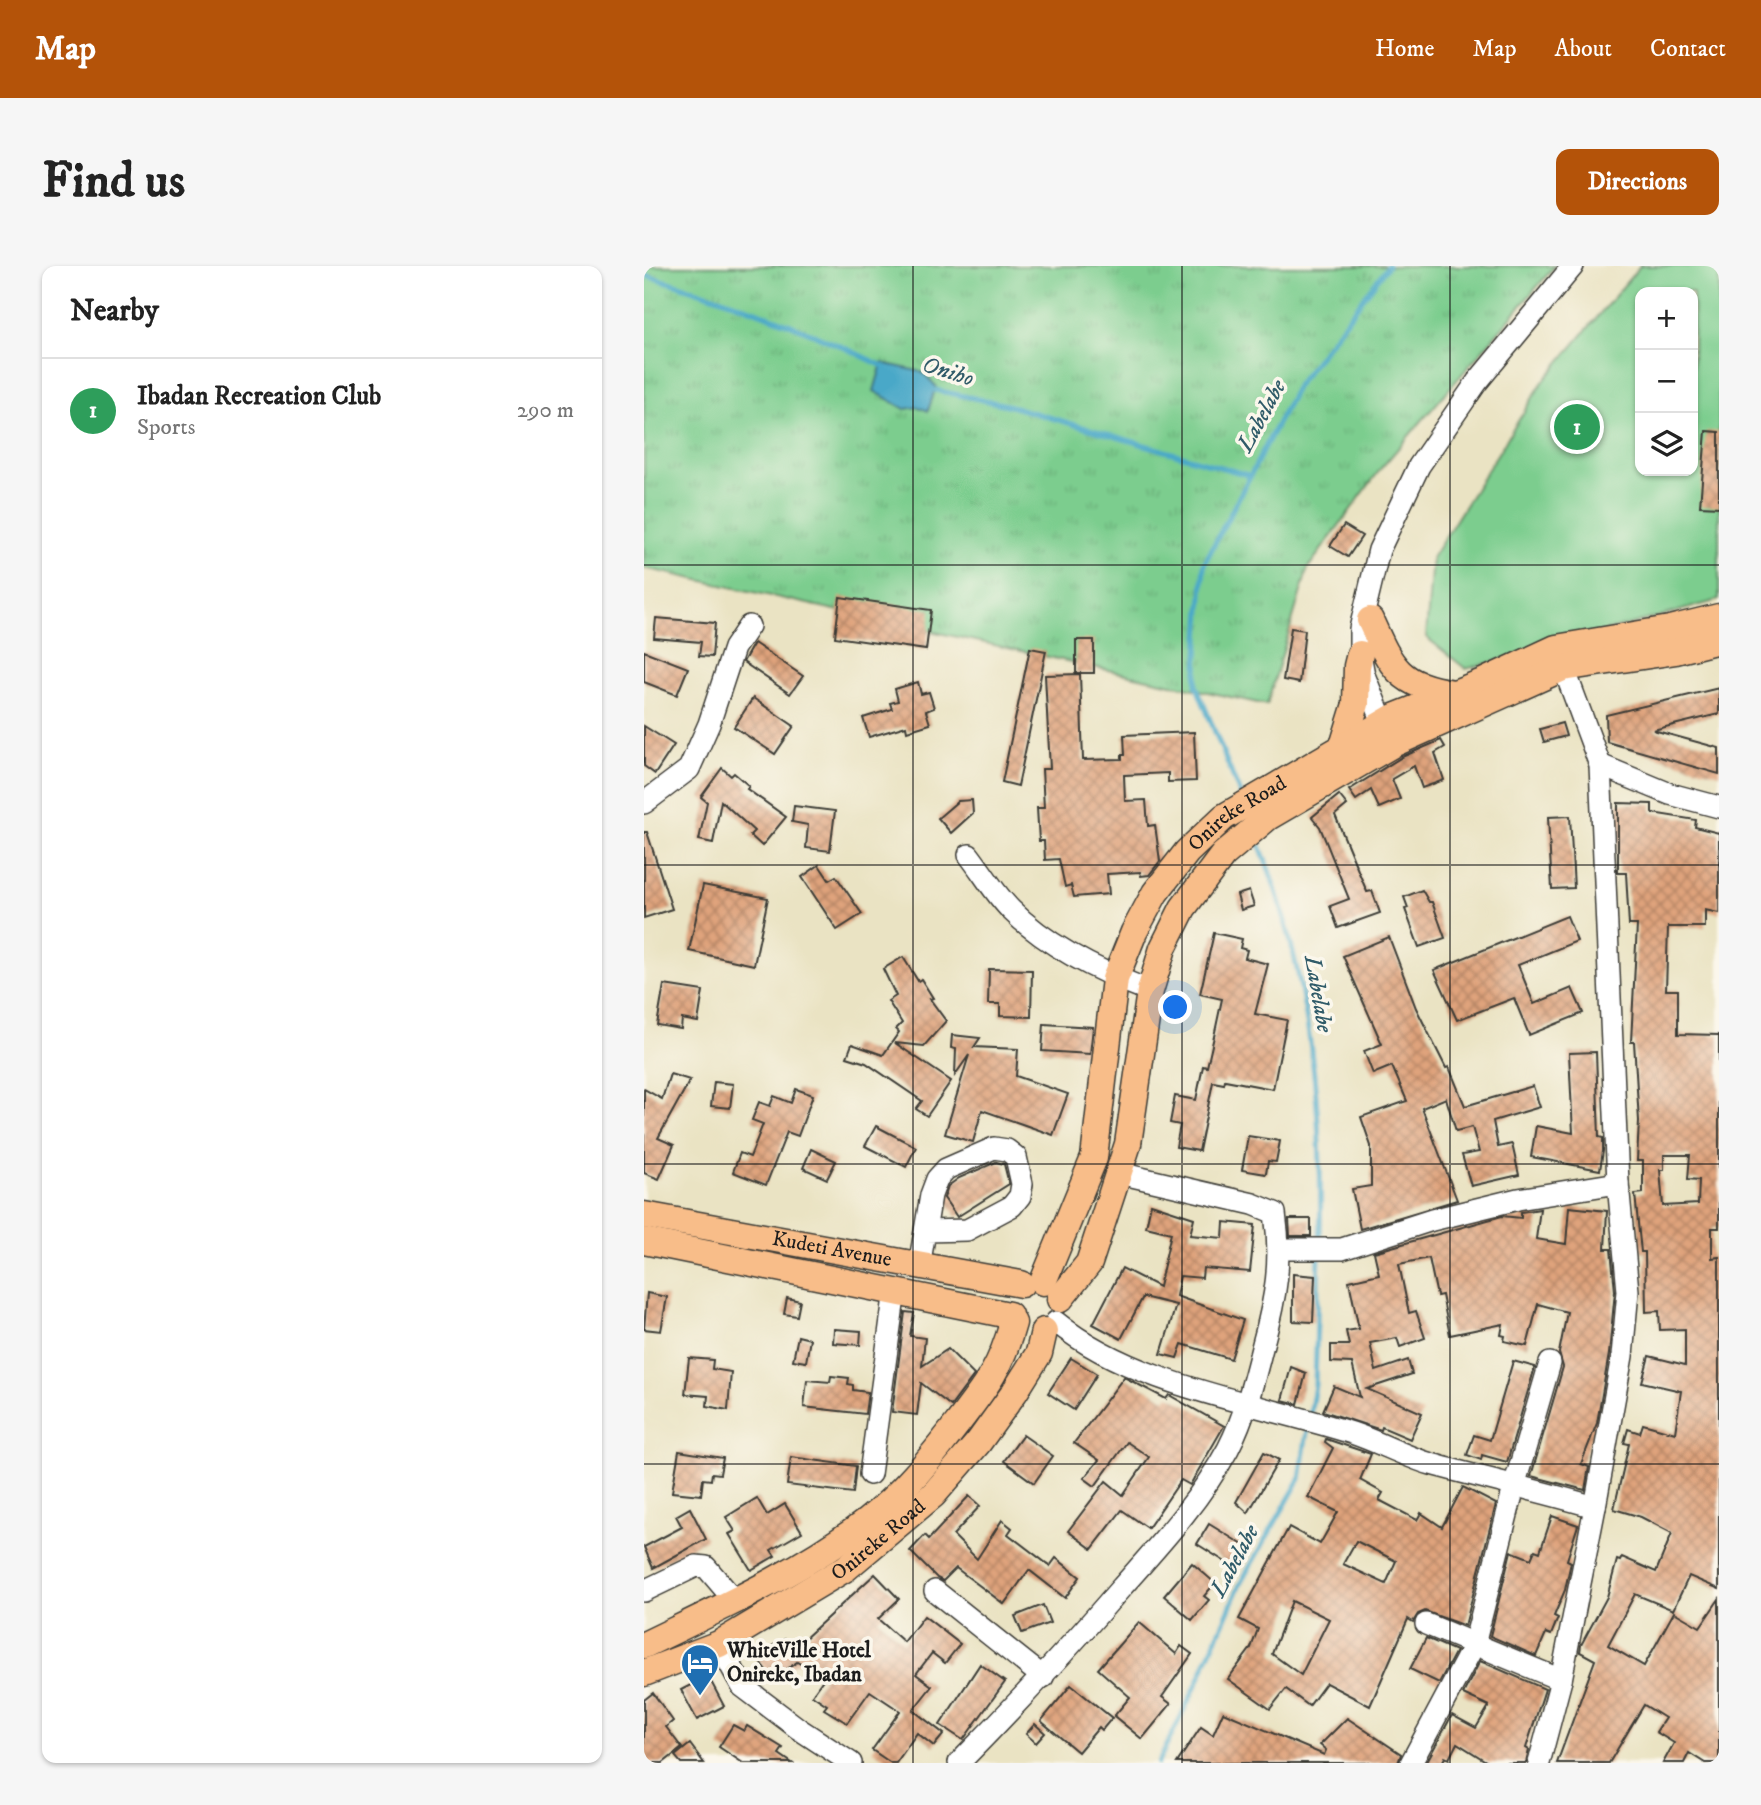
<!DOCTYPE html>
<html lang="en">
<head>
<meta charset="utf-8">
<style>
	:root { --surface:#fff; --page:#f6f6f6; --text:#222; --muted:#767676; --line:#e0e0e0; --accent:#b45309 }
	body { margin:0; font-family:"IM FELL DW Pica",serif; background:var(--page); color:var(--text) }
	.controls { position:absolute; right:21px; top:21px; display:grid; overflow:hidden; border-radius:14px; box-shadow:0 2px 5px #0004 }
	.controls button { width:63px; height:63px; display:grid; place-items:center; padding:0; border:0; border-bottom:2px solid var(--line); background:var(--surface); color:var(--text); font:35px sans-serif }
	.you { position:absolute; left:532px; top:742px; width:24px; height:24px; margin:-18px; border:5px solid #fff; border-radius:50%; background:#1a73e8; box-shadow:0 0 0 10px #1a73e833 }
	.badge { display:grid; place-items:center; width:46px; height:46px; border-radius:50%; background:var(--accent); color:#fff; font-size:23px; font-weight:700 }
	.pin { position:absolute; translate:-50% -50%; border:4px solid #fff; box-shadow:0 2px 7px #0006 }
	.list { margin:0; padding:0; list-style:none }
	h2 { display:flex; justify-content:space-between; align-items:center; height:91px; margin:0; padding:0 28px; font-size:30px }
	h2 small { font-size:23px; font-weight:400; color:var(--muted) }
	.list li { display:grid; grid-template-columns:46px 1fr auto; gap:21px; align-items:center; box-sizing:border-box; height:105px; padding:0 28px; border-top:2px solid var(--line) }
	.list b { display:block; font-size:26px; white-space:nowrap }
	.list p { margin:0; font-size:23px; white-space:nowrap; color:var(--muted) }
	.list em { font-size:23px; font-style:normal; color:var(--muted) }
	.icon { flex:none; width:38px; height:38px; fill:none; stroke:currentColor; stroke-width:2; stroke-linecap:round; stroke-linejoin:round }
	.map { position:relative; flex:none; width:1075px; height:1497px; overflow:hidden; border-radius:14px }
	header { display:flex; align-items:center; gap:42px; box-sizing:border-box; height:98px; padding:0 35px; background:var(--accent); color:#fff }
	header strong { font-size:33px }
	nav { display:flex; gap:38px; margin-inline-start:auto; font-size:24px }
	.intro { display:flex; align-items:center; justify-content:space-between; box-sizing:border-box; height:168px; padding:0 42px }
	h1 { margin:0; font-size:49px }
	.button { padding:18px 32px; border-radius:14px; background:var(--accent); color:#fff; font-size:24px; font-weight:700 }
	main { display:flex; gap:42px; padding:0 42px }
	aside { flex:1; background:var(--surface); border-radius:14px; box-shadow:0 2px 5px #0004 }
	.map>svg:first-child { display:block }
	.grass { fill:url(#grass-tufts); stroke:#4c7455; stroke-width:2 }
	.pitch { fill:#7ccd8e; stroke:#4c7455; stroke-width:2; fill-rule:evenodd }
	.water { fill:#49a8c8; stroke:#326272; stroke-width:2 }
	.lines { fill:none; stroke-linecap:round; stroke-linejoin:round }
	.stream { stroke:#49a8c8; stroke-width:5 }
	.building { fill:url(#building-cross-hatch); fill-rule:evenodd }
	.minor-casing { stroke:#3b3a35; stroke-width:24 }
	.major-casing { stroke:#3b3a35; stroke-width:29 }
	.minor { stroke:#fff; stroke-width:21 }
	.major { stroke:#f8bd89; stroke-width:26 }
	.grid { fill:none; stroke:#1c1c1c; stroke-width:2; stroke-opacity:0.55 }
	.labels { text-anchor:middle; dominant-baseline:central; stroke-width:7; stroke-linejoin:round; paint-order:stroke }
	.street-label { font-size:21px; fill:#1c1c1c; stroke:#fbf7ec }
	.poi-label { font-size:21px; font-weight:bold; fill:#1c1c1c; stroke:#fbf7ec; text-anchor:start }
	.water-label { font-size:23px; font-style:italic; fill:#305b69; stroke:#fbf7ec }
</style>
</head>
<body>
<header>
<strong>Map</strong>
<nav><a>Home</a><a>Map</a><a>About</a><a>Contact</a></nav>
</header>
<div class="intro"><h1>Find us</h1><a class="button">Directions</a></div>
<main>
<aside>
<h2>Nearby<small></small></h2>
<ul class="list">
<li><span class="badge" style="background:#2e9e5b">1</span><div><b>Ibadan Recreation Club</b><p>Sports</p></div><em>290 m</em></li>
</ul>
</aside>
<div class="map">
<svg width="1075" height="1497" viewBox="0 0 1075 1497">
	<defs>
		<pattern id="grass-tufts" width="24" height="20" patternUnits="userSpaceOnUse" patternTransform="scale(1.75)"><rect width="24" height="20" fill="#7ccd8e"/><path d="M3 7l-1-3M5 7V3M7 7l1-3M15 17l-1-3M17 17v-4M19 17l1-3" fill="none" stroke="#6baf7a"/></pattern>
		<pattern id="building-cross-hatch" width="8" height="8" patternUnits="userSpaceOnUse" patternTransform="scale(1.75)"><rect width="8" height="8" fill="#dfa37c"/><path d="M0 0l8 8M0 8l8-8" fill="none" stroke="#b48465"/></pattern>
	</defs>
	<rect width="100%" height="100%" fill="#fbf7ec"/>
	<filter id="ink" filterUnits="userSpaceOnUse"><feTurbulence type="fractalNoise" baseFrequency=".0143" numOctaves="2"/><feDisplacementMap in="SourceGraphic" scale="14" xChannelSelector="R" yChannelSelector="G"/><feConvolveMatrix kernelMatrix="1 2 1 2 8 2 1 2 1" color-interpolation-filters="sRGB"/></filter>
	<filter id="wash" filterUnits="userSpaceOnUse"><feTurbulence type="fractalNoise" baseFrequency=".00686" numOctaves="4" result="noise"/><feDisplacementMap in="SourceGraphic" scale="28" xChannelSelector="R" yChannelSelector="G"/><feGaussianBlur stdDeviation="1.57" result="paint"/><feColorMatrix in="noise" values="0 0 0 0 0 0 0 0 0 0 0 0 0 0 0 0 0 1.4 0 .05"/><feComposite in="paint" operator="in"/></filter>
	<g filter="url(#wash)">
		<rect width="100%" height="100%" fill="#eae3c3"/>
		<path class="grass" d="M0,0H911L738,201L664,302L623,439L0,302Z"/>
		<path class="pitch" d="M996,0H1075V334L822,403L782,371L788,292L898,117ZM996,26H1049V205H996Z"/>
		<path class="water" d="M238,97L278,106L292,120L284,145L275,141L261,143L230,125Z"/>
		<g class="lines">
			<g class="stream">
				<path d="M0,9C85,32 164,63 243,102"/>
				<path d="M286,123L363,139L607,210"/>
				<path d="M598,533L552,419L560,298L654,118L744,0"/>
				<path d="M613,572C664,699 680,841 676,978"/>
				<path d="M666,1149L671,1119L675,987"/>
				<path d="M514,1497L551,1422L596,1318L656,1213L664,1158"/>
			</g>
		</g>
		<g id="blocks">
			<g class="building">
				<path d="M1062,165L1075,166V241L1056,240Z"/>
				<path d="M700,259L718,270L704,291L686,280Z"/>
				<path d="M196,331L287,344L282,384L191,371Z"/>
				<path d="M12,352L71,357L68,391L55,390L57,376L10,372Z"/>
				<path d="M647,362L661,364L655,417L639,414Z"/>
				<rect x="432" y="374" width="18" height="33"/>
				<path d="M110,377L159,410L146,428L99,396Z"/>
				<path d="M386,382L402,385L374,520L358,516Z"/>
				<path d="M0,385L44,402L33,429L0,416Z"/>
				<path d="M436,408L439,494L478,493V489H481L480,469L550,466L552,515L524,516V507L480,509L481,535L502,534L504,560L511,559L516,595L505,609L497,610L496,606L463,608L465,628L430,631L427,619L421,621L415,593L401,594L400,575H395L393,542H400L398,503H406L401,409Z"/>
				<path d="M274,416L277,428L285,426L290,442L282,445L286,458L263,465L262,460L225,471L219,452L248,443L246,437L254,435L251,423Z"/>
				<path d="M1075,422V448L1009,464L1075,482V508L963,476L962,449Z"/>
				<path d="M109,432L150,460L131,488L90,461Z"/>
				<path d="M918,457L922,470L900,476L896,463Z"/>
				<path d="M0,460L30,479L11,508L0,500Z"/>
				<path d="M797,474L801,481L791,487L800,514L778,522L770,500L748,513L756,533L735,542L727,524L712,534L705,524L758,491Z"/>
				<path d="M78,502L87,510L90,507L105,520L103,523L142,551L118,580L106,569L110,565L77,535L69,577L55,574L63,536L57,531Z"/>
				<path d="M695,529L703,539L691,549L723,626L728,625L736,647L694,662L686,640L705,633L676,561L668,551Z"/>
				<path d="M328,534L329,547L307,567L294,552L314,535Z"/>
				<path d="M974,537L1008,538V547L1052,554L1051,561L1075,567V647L1061,644V661H1024L1022,724H1034V768L1075,769V962H1068V992L1075,991V1323L1045,1310L1029,1344L991,1328L964,1379L1000,1400L1030,1346L1056,1361L1075,1333V1497H1061L1045,1487L1040,1497H1019L1030,1477L1012,1466L1021,1452L1000,1439L965,1497H913L951,1394L936,1386L937,1379L963,1331L973,1294L976,1295L978,1291L1012,1306L1028,1267L997,1251L970,1243L985,1178L980,1177L984,1163L996,1167L999,1158L1031,1167L1037,1125L998,1116L1005,1090L1041,1099V1063L1016,1064L1015,1045L1002,1046L1001,986H997L991,928L999,927V895H993L995,855L990,776H987L993,659H985L982,607H974ZM1020,889H1046L1044,913L1055,914L1054,938L1019,940L1016,904H1020Z"/>
				<path d="M150,540L191,545L186,585L162,582L164,559L148,556Z"/>
				<path d="M926,550L930,622L908,623L904,551Z"/>
				<path d="M0,566H3L28,643L0,652Z"/>
				<path d="M175,599L185,614L192,610L218,648L193,664L158,611Z"/>
				<path d="M59,619L124,632L110,699L45,685Z"/>
				<path d="M778,624L785,636H788L801,672L775,681L761,643L764,642L760,631Z"/>
				<path d="M605,625L610,640L597,644L593,629Z"/>
				<path d="M923,650L933,675L874,699L890,738L928,722L939,747L885,769L870,732L813,754L790,704Z"/>
				<path d="M570,667L598,673L596,682L603,684L601,692L624,698L611,748L643,754L629,823L581,814L580,818L569,816L555,885L532,881L536,859L526,857L531,830L552,834L559,800L563,801L571,766L578,733L556,728Z"/>
				<path d="M745,671L772,742L802,802L805,801L821,840L889,820L896,841L849,855L854,881L868,878L875,909L827,920L818,889L835,886L828,861L812,865L802,832L778,842L813,934L716,963L708,923L727,920V880L717,851L763,835L748,800L729,808L720,785L738,778L699,690Z"/>
				<path d="M259,691L274,715L277,713L289,732L286,733L302,755L280,780L251,777L307,815L283,850L272,843L278,835L222,797L203,791L208,778L239,789L255,766L252,763L258,757L244,735L252,730L239,703Z"/>
				<path d="M345,703L388,704L387,751L356,750V738H344Z"/>
				<path d="M20,719L59,725L54,756L38,753L37,763L13,759Z"/>
				<path d="M400,758L449,761L446,788L398,785Z"/>
				<path d="M308,769L336,772L330,781L374,783L372,810L424,828L409,869L338,844L329,876L301,868L325,789L311,809L312,783L307,782Z"/>
				<path d="M952,786L955,871L959,872V885L956,904L887,891L892,860L929,867L925,787Z"/>
				<path d="M26,808L46,814L14,872L30,879L15,913L0,907V823L18,833Z"/>
				<path d="M70,816L89,818L86,842L67,840Z"/>
				<path d="M152,823L169,829L154,870L143,866L122,919L89,906L96,887L106,891L119,858L108,854L115,836L126,840L130,830L147,837Z"/>
				<path d="M232,860L272,881L262,901L221,880Z"/>
				<path d="M604,870L636,875L632,896L624,895L622,908L598,904Z"/>
				<path d="M167,883L192,895L183,913L159,902Z"/>
				<path d="M352,896L360,898L365,918L313,951L300,932L304,920L315,912Z"/>
				<path d="M507,938L550,952L546,969L579,972L580,956L611,959L606,1006L559,1002L558,1012L536,1010L532,1030L599,1054L587,1093L538,1078L533,1092L517,1088L532,1039L499,1031L477,1073L449,1058L478,1002L515,1021L527,967L502,961Z"/>
				<path d="M925,941L963,945L961,983H967L971,1025L965,1088L953,1157L937,1198L945,1201L941,1224L887,1210L919,1101L915,1087L923,1046L894,1038L883,1080L860,1075L861,1070L857,1069L859,1058L806,1069L798,1029L793,1030L785,992L755,998L765,1047L772,1045L781,1072L756,1081L753,1072L726,1077L732,1105L764,1094L768,1108L723,1123L778,1147L766,1173L738,1161L737,1164L679,1145L690,1120L716,1131L708,1097L687,1096V1079H705L702,1065L715,1063L705,1015L735,1008L730,986L858,950L877,952V946L896,943L892,973L922,978Z"/>
				<path d="M645,953H667V970H646Z"/>
				<path d="M649,1008L671,1010L669,1056L649,1055Z"/>
				<path d="M3,1027L23,1031L17,1065L0,1063Z"/>
				<path d="M143,1032L156,1035L153,1050L140,1048Z"/>
				<path d="M261,1046L270,1047L266,1070L281,1072L278,1100L304,1083L330,1109L307,1140L277,1117L273,1149L248,1146Z"/>
				<path d="M190,1063L217,1065L216,1079L189,1077Z"/>
				<path d="M154,1070L166,1073L162,1096L149,1094Z"/>
				<path d="M45,1092L69,1094L68,1103L87,1106L84,1144L63,1140L64,1130L41,1128Z"/>
				<path d="M427,1092L453,1108L430,1144L404,1127Z"/>
				<path d="M869,1095L891,1101L863,1196L838,1189L837,1194L823,1189L830,1169L846,1174Z"/>
				<path d="M647,1101L662,1107L654,1138L638,1134Z"/>
				<path d="M187,1110L205,1112L204,1118L209,1119V1124L224,1126L221,1148L160,1141L163,1114L186,1116Z"/>
				<path d="M480,1111L522,1133L525,1129L580,1160L546,1219L537,1214L504,1262L478,1244L448,1283L424,1265L462,1215L479,1229L505,1191L483,1176L451,1220L440,1212L455,1194L430,1177Z"/>
				<path d="M379,1169L409,1190L390,1217L360,1195Z"/>
				<path d="M682,1173L727,1188L716,1214L739,1227L735,1234L773,1254L777,1247L798,1261L819,1221L852,1238L821,1360L781,1345L774,1348L769,1356L764,1353L726,1440L682,1417L665,1440L642,1423L626,1443L584,1413L607,1382L614,1363L595,1353L645,1261L676,1278L694,1246L664,1231L689,1182L681,1176ZM712,1275L752,1295L742,1318L699,1298ZM648,1335L685,1353L657,1409L628,1388Z"/>
				<path d="M35,1185L79,1192L76,1208L68,1207L67,1214L59,1213L57,1229L28,1226Z"/>
				<path d="M620,1186L635,1194L604,1247L592,1236Z"/>
				<path d="M147,1191L212,1200L209,1227L143,1219Z"/>
				<path d="M325,1230L336,1240L309,1269L333,1293L358,1254L368,1262L364,1268L406,1300L412,1292L436,1311L421,1332L385,1304L360,1338L312,1302L299,1315L293,1312L266,1285L281,1269L285,1273Z"/>
				<path d="M113,1232L123,1249L141,1238L158,1266L127,1284L131,1290L107,1304L85,1268L91,1265L82,1251Z"/>
				<path d="M46,1242L62,1273L9,1302L0,1281L38,1261L32,1250Z"/>
				<path d="M908,1250L934,1259L923,1294L927,1296L921,1324L910,1350L914,1352L907,1369L902,1367L892,1390L846,1370L867,1285L887,1293L891,1284L896,1286Z"/>
				<path d="M565,1258L604,1282L591,1302L553,1278Z"/>
				<path d="M548,1297L571,1317L560,1330L565,1334L548,1354L520,1330Z"/>
				<path d="M231,1308L255,1333L234,1353L260,1376L280,1350L316,1378L301,1397L288,1387L272,1408L288,1420L269,1444L300,1468L290,1480L273,1467L252,1497H247L228,1484L256,1445L226,1425L203,1457L180,1443L183,1439L168,1429L180,1412L153,1396L126,1416L121,1410L124,1407L111,1389L141,1373L147,1385Z"/>
				<path d="M399,1339L406,1357L378,1367L371,1350Z"/>
				<path d="M495,1356L532,1388L537,1380L548,1388L518,1431L527,1438L498,1473L470,1450L486,1431L454,1403Z"/>
				<path d="M782,1372L812,1385L795,1417L766,1403Z"/>
				<path d="M836,1395L901,1423L882,1482L885,1484L882,1497H845L813,1477L805,1493L801,1491L798,1497H782L808,1449L832,1462L845,1440L819,1428Z"/>
				<path d="M336,1398L361,1416L319,1474L296,1459Z"/>
				<path d="M64,1410L80,1440L53,1454L37,1424Z"/>
				<path d="M427,1419L468,1452L458,1464L455,1461L434,1486L397,1455Z"/>
				<path d="M9,1427L29,1455L22,1461L38,1482L19,1497H0V1434Z"/>
				<path d="M579,1446L680,1489L682,1484L676,1479L703,1452L757,1488L754,1497H533L557,1461L569,1469Z"/>
				<path d="M391,1458L401,1467L392,1477L382,1468Z"/>
				<path d="M89,1459L100,1465L103,1460L139,1482L135,1488L148,1497H99L75,1481Z"/>
				<path d="M46,1478L60,1497H37L31,1490Z"/>
			</g>
		</g>
	</g>
	<g filter="url(#ink)">
		<use href="#blocks" fill-opacity="0" stroke="#3b3a35" stroke-width="2"/>
		<g class="lines">
			<defs>
				<g id="minor">
					<path d="M745,471L720,409L716,388V363L735,284L775,200L833,116L929,0"/>
					<path d="M956,499L1026,528L1075,541"/>
					<path d="M0,537L45,503L65,458L90,382L105,360"/>
					<path d="M325,589C339,607 351,628 367,644C404,681 458,707 506,725"/>
					<path d="M636,983H698L788,954L874,933L974,917"/>
					<path d="M275,1001L287,929L293,913L302,903L350,882L363,884L372,891L378,918L376,930L368,940L323,964L282,965"/>
					<path d="M412,1056C490,1120 614,1137 708,1167C735,1176 760,1190 787,1198C842,1213 897,1225 951,1241"/>
					<path d="M226,1208L251,1024"/>
					<path d="M0,1325L52,1300L62,1301L91,1335"/>
					<path d="M291,1325L399,1411"/>
					<path d="M782,1358L917,1414"/>
					<path d="M75,1378L98,1420L155,1463L207,1497"/>
					<path d="M315,1497C371,1440 425,1382 477,1322C516,1278 556,1235 584,1183C601,1150 610,1114 619,1078C632,1031 638,995 631,947L609,938L475,907"/>
					<path d="M767,1497L830,1379L871,1217L906,1097"/>
					<path d="M895,1497L917,1414L951,1241L978,1090L984,1025L974,917L956,499L915,389"/>
				</g>
				<g id="major">
					<path d="M726,354C748,403 755,419 810,427"/>
					<path d="M699,480L712,438L713,400L716,388"/>
					<path id="s1" d="M0,949L377,1018"/>
					<path d="M0,975L365,1049"/>
					<path id="s2" d="M399,1016L450,892L471,713L490,666L511,627L543,586L580,551L750,451L841,415L912,382L1026,363L1075,351"/>
					<path d="M416,1033L445,997L484,878L506,725L519,682L539,642L579,589L624,551L749,478L919,402L1032,385L1075,374"/>
					<path d="M0,1379C76,1342 155,1307 223,1255C258,1228 286,1193 313,1158C342,1120 356,1104 369,1057"/>
					<path id="s3" d="M0,1407L75,1378L202,1302L289,1229L334,1177L370,1127L395,1087L400,1065"/>
				</g>
			</defs>
			<use href="#minor" class="minor-casing"/>
			<use href="#major" class="major-casing"/>
			<use href="#minor" class="minor"/>
			<use href="#major" class="major"/>
		</g>
	</g>
	<path class="grid" d="M269,0V1497M538,0V1497M806,0V1497M0,299H1075M0,599H1075M0,898H1075M0,1198H1075"/>
	<defs>
		<symbol id="hotel-pin" viewBox="-11 -11 22 30"><path d="M0 17L-7.5 6A9.5 9.5 0 1 1 7.5 6Z" fill="#1f6fb2" stroke="#fbf7ec"/><path d="M-6-4.5h1.5V1H6V5H4.5V3h-9V5H-6ZM-4 0a1.8 1.8 0 1 1 3.6 0ZM.5 0V-2.5h3Q6-2.5 6 0Z" fill="#fff"/></symbol>
	</defs>
	<g fill-rule="evenodd">
		<use href="#hotel-pin" x="34" y="1375" width="44" height="60"/>
	</g>
	<g class="labels">
		<g class="street-label">
			<text stroke="none"><textPath href="#s2" startOffset="525">Onireke Road</textPath></text>
			<text stroke="none"><textPath href="#s1" startOffset="191">Kudeti Avenue</textPath></text>
			<text stroke="none"><textPath href="#s3" startOffset="271">Onireke Road</textPath></text>
		</g>
		<g class="poi-label">
			<text x="83" y="1385">WhiteVille Hotel<tspan x="83" dy="24">Onireke, Ibadan</tspan></text>
		</g>
		<g class="water-label">
			<text transform="translate(304 106) rotate(17)">Oniho</text>
			<text transform="translate(618 150) rotate(-62)">Labelabe</text>
			<text transform="translate(674 728) rotate(80)">Labelabe</text>
			<text transform="translate(591 1295) rotate(-62)">Labelabe</text>
		</g>
	</g>
</svg>
<div class="controls">
<button>+</button>
<button>−</button>
<button><svg class="icon" aria-label="layers" viewBox="0 0 24 24"><path d="M12 4l9 5-9 5-9-5zM3 14l9 5 9-5"/></svg></button>
</div>
<div class="you"></div>
<div class="pin badge" style="left:933px;top:161px;background:#2e9e5b">1</div>
</div>
</main>
</body>
</html>
